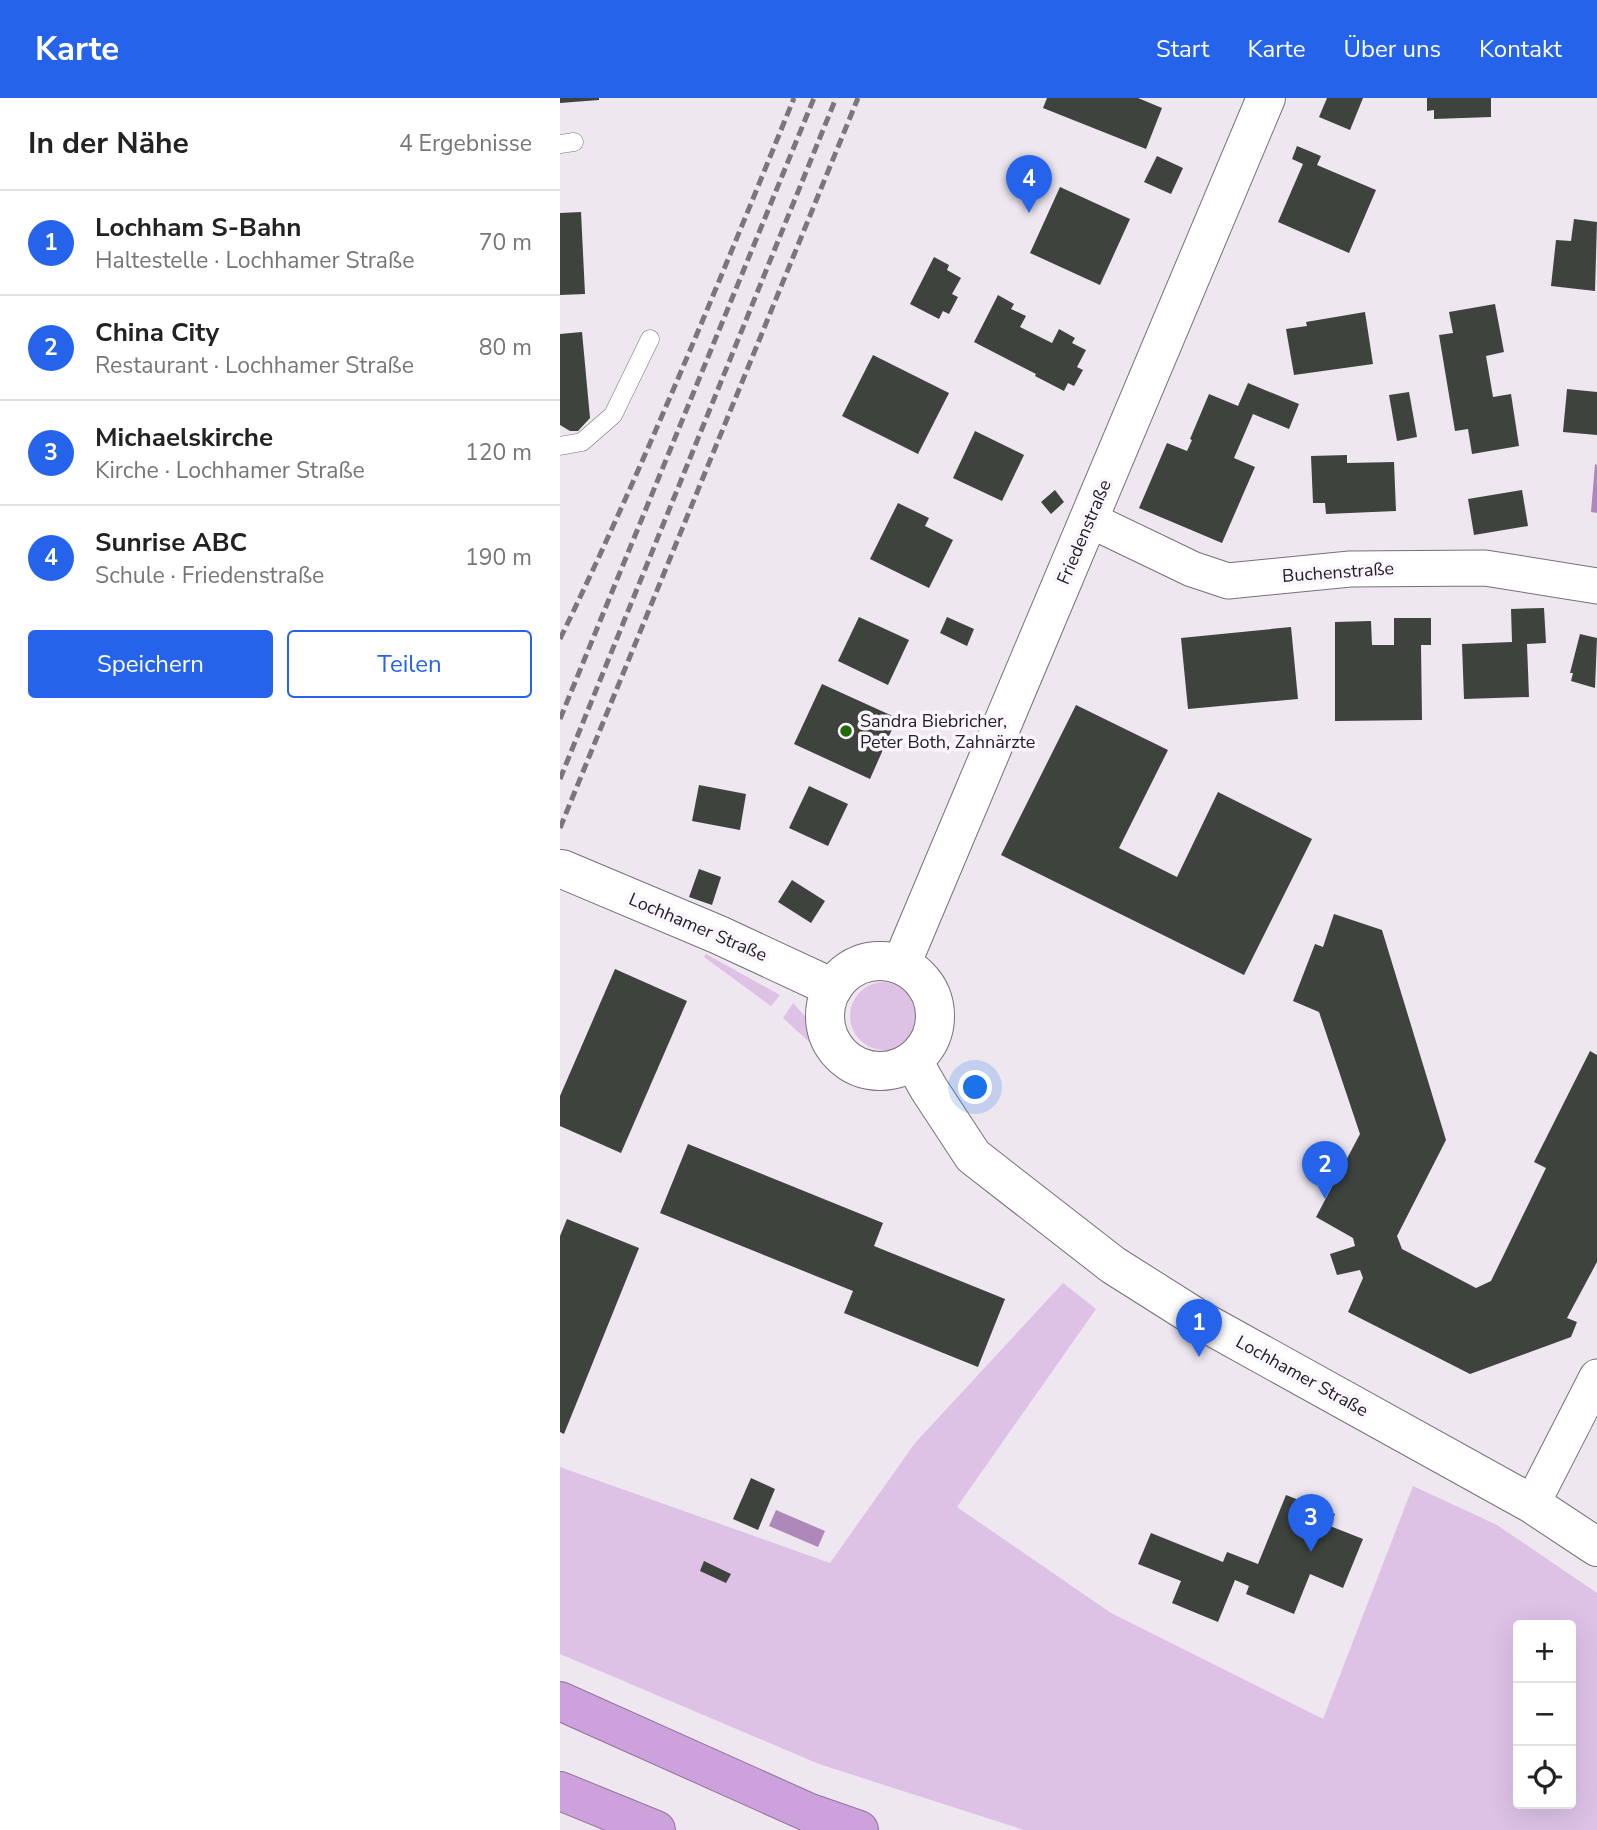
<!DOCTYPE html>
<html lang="de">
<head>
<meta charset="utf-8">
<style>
	:root { --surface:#fff; --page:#f2f2f2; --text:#222; --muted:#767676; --line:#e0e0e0; --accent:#2563eb }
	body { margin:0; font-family:"Nunito Sans",sans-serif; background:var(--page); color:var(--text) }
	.controls { position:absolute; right:21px; bottom:21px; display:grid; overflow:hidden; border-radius:7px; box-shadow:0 7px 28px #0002 }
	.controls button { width:63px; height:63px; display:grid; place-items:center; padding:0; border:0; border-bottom:2px solid var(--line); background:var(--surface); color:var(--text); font:35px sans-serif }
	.you { position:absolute; left:416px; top:990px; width:24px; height:24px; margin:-18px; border:5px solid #fff; border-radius:50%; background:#1a73e8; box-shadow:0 0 0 10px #1a73e833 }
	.badge { display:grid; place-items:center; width:46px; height:46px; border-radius:50%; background:var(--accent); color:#fff; font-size:23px; font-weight:700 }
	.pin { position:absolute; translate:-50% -58px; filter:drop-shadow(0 2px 4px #0008) }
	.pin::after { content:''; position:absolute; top:37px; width:24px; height:21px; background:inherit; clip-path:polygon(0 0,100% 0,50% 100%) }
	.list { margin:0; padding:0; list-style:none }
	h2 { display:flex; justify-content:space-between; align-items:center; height:91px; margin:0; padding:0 28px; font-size:30px }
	h2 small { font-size:23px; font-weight:400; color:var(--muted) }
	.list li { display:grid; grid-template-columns:46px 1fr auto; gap:21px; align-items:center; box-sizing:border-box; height:105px; padding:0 28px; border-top:2px solid var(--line) }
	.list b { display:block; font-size:26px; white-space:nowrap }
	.list p { margin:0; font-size:23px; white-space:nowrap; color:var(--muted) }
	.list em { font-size:23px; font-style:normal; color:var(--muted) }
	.actions { display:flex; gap:14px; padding:21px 28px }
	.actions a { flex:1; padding:16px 0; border:2px solid var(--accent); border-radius:7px; text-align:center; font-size:24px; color:var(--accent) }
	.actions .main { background:var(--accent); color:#fff }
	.icon { flex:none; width:38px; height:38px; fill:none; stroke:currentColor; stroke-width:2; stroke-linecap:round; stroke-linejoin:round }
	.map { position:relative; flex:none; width:1037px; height:1732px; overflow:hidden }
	header { display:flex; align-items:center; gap:42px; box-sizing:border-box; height:98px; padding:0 35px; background:var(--accent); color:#fff }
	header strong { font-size:33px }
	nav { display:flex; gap:38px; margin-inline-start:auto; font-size:24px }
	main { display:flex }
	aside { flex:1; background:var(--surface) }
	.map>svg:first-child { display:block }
	.green { fill:#ddc2e6; fill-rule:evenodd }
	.water { fill:#ae88b9 }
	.building { fill:#3e433d }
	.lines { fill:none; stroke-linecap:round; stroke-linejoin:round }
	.service-casing { stroke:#767077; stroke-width:19 }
	.minor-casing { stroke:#767077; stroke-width:37 }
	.tertiary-casing { stroke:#767077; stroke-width:40 }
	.motorway-casing { stroke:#92749b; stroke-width:40 }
	.service { stroke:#fff; stroke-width:18 }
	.minor { stroke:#fff; stroke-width:35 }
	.tertiary { stroke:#fff; stroke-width:38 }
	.motorway { stroke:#cda1db; stroke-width:38 }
	.rail { stroke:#7a767b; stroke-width:5; stroke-dasharray:10 5; stroke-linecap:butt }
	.poi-dot { fill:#216a07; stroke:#fbf5fd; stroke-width:2.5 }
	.labels { text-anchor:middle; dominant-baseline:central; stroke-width:7; stroke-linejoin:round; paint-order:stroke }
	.street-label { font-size:18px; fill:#242124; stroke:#fbf5fd }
	.poi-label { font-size:18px; fill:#242124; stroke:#fbf5fd; text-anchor:start }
</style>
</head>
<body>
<header>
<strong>Karte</strong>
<nav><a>Start</a><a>Karte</a><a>Über uns</a><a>Kontakt</a></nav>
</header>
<main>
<aside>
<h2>In der Nähe<small>4 Ergebnisse</small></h2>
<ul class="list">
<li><span class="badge">1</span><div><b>Lochham S-Bahn</b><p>Haltestelle · Lochhamer Straße</p></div><em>70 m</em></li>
<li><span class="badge">2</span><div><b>China City</b><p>Restaurant · Lochhamer Straße</p></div><em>80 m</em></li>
<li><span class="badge">3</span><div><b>Michaelskirche</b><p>Kirche · Lochhamer Straße</p></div><em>120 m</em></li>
<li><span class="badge">4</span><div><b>Sunrise ABC</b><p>Schule · Friedenstraße</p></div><em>190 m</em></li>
</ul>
<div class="actions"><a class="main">Speichern</a><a>Teilen</a></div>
</aside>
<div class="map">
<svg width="1037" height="1732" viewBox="0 0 1037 1732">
	<rect width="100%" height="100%" fill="#eee7f0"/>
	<g class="green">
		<path d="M146,856L220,897L211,908L144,859Z"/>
		<circle cx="324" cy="918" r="34"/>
		<path d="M233,905L255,929L261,951L258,952L223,920Z"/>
		<path d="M503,1185L536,1211L397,1409L551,1515L763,1621L853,1388L937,1427L1037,1495V1732H464L259,1666L0,1556V1369L270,1465L355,1345ZM958,1527H1011V1706H958Z"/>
	</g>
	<g class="water">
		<path d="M1035,366L1037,367V415L1031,414Z"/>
		<path d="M216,1412L265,1433L258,1449L209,1428Z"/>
	</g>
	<g class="building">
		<path d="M0,0H39V2L0,5Z"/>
		<path d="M487,0H578L602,10L586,51L483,10Z"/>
		<path d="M767,0H803L790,32L759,19Z"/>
		<path d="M867,0H931V19L874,21V12L867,13Z"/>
		<path d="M737,48L761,58L757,67L816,92L789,155L718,124L743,66L732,61Z"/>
		<path d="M597,58L623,70L611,96L584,84Z"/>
		<path d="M500,89L570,121L540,187L470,155Z"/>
		<path d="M21,114L25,196L0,197V115Z"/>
		<path d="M1014,121L1037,124L1035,193L991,188L996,142L1011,143Z"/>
		<path d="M374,159L389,167L387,172L401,180L392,196L398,199L389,216L383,213L379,221L350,206Z"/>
		<path d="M438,197L454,206L451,211L466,218L460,229L492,245L499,231L515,240L512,245L526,252L517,269L523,272L514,288L508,285L504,293L475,278L476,276L414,244Z"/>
		<path d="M935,206L944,254L926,258L933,299L951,296L959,348L912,356L908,331L895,333L879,237L893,235L889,214Z"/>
		<path d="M805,214L813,266L734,277L726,231L747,228L746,224Z"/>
		<path d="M22,234L30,320L18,333H10L0,327V236Z"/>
		<path d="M313,257L389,295L358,356L282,318Z"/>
		<path d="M688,285L739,306L729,331L693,316L674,360L695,369L662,445L579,410L607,345L627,353L632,342L630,341L649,296L678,308Z"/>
		<path d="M1007,291L1037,294V337L1003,334Z"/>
		<path d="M849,294L857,339L837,343L829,297Z"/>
		<path d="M415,333L464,357L442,403L393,380Z"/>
		<path d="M787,357V365L834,364L836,413L766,416L765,405H753L751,358Z"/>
		<path d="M495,392L504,404L491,416L481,404Z"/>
		<path d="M962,392L968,428L914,437L908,401Z"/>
		<path d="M338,405L369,420L365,428L393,442L369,490L310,461Z"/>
		<path d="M984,510L986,545L967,546L969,599L904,601L902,546L952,544L951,511Z"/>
		<path d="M299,519L349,542L328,587L278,563Z"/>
		<path d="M387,519L414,531L407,548L380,535Z"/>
		<path d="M834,520H871V547H861L862,622L775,623V524L811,523L812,547H834Z"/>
		<path d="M731,529L738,601L628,611L621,540Z"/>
		<path d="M1020,536L1037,540L1035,590L1011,583L1013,575H1010Z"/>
		<path d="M262,586L337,620L310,681L234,646Z"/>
		<path d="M516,607L608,652L559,750L617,779L658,694L752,741L684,877L441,757Z"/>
		<path d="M139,687L186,696L180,732L132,723Z"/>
		<path d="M249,688L288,706L268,748L229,730Z"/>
		<path d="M139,771L161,779L152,807L129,799Z"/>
		<path d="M232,782L265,803L251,825L218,804Z"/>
		<path d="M774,816L822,832L886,1042L837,1138L842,1151L916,1190L931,1183L986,1070L974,1064L1030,953L1037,957V1164L1007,1220L1017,1224L1011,1239L910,1276L788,1214L803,1180L800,1172L777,1177L770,1156L795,1148L793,1140L756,1119L800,1036L759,914L733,903L755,846L763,849Z"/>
		<path d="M55,871L127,903L61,1055L0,1028V998Z"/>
		<path d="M128,1046L323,1125L314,1148L445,1201L418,1269L284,1215L293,1193L100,1115Z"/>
		<path d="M7,1121L79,1150L4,1336L0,1334V1138Z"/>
		<path d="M191,1380L215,1391L198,1432L173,1421Z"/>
		<path d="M726,1397L775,1416L770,1428L803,1441L783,1490L750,1476L734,1516L686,1496L689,1488L675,1482L658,1524L612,1505L621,1483L578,1466L591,1435L663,1464L667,1454L698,1466Z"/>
		<path d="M144,1463L171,1476L166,1485L140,1473Z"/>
	</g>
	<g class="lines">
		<defs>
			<g id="service">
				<path d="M0,46L14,44"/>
				<path d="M0,348L22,344L53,317L90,241"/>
			</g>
			<g id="minor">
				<path d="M530,422L632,471L668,483L790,471L925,470L1037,488"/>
				<path d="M972,1406L1037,1279"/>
			</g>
			<g id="tertiary">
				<path d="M2,771L159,837L273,890"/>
				<circle cx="320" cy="918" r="55"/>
				<path d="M341,867L706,0"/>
				<path d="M353,963L369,991L413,1058L553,1167L640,1222L972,1406L1037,1449"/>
			</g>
			<g id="motorway">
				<path d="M0,1603L250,1715L299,1732"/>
				<path d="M0,1693L96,1732"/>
			</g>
		</defs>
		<use href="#service" class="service-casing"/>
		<use href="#minor" class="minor-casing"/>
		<use href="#tertiary" class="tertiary-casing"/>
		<use href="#motorway" class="motorway-casing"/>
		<use href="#service" class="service"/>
		<use href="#minor" class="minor"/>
		<use href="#tertiary" class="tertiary"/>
		<use href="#motorway" class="motorway"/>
		<g class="rail">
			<path d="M0,541C86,364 160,182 234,0"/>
			<path d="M0,621L254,0"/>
			<path d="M0,681L276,0"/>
			<path d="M0,730L298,0"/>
		</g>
	</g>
	<circle class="poi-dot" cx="286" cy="633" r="7"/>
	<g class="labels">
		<g class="street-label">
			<text transform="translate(524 434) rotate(-67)">Friedenstraße</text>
			<text transform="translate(778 474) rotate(-4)">Buchenstraße</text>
			<text transform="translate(138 829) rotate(23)">Lochhamer Straße</text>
			<text transform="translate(742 1278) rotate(29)">Lochhamer Straße</text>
		</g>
		<g class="poi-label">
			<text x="300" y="623">Sandra Biebricher,<tspan x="300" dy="21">Peter Both, Zahnärzte</tspan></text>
		</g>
	</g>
</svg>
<div class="controls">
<button>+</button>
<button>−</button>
<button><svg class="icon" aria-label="locate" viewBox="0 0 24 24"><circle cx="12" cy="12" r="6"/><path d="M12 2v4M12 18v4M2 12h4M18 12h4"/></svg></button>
</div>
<div class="you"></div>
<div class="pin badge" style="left:639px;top:1259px">1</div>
<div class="pin badge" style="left:765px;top:1101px">2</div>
<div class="pin badge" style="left:751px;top:1454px">3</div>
<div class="pin badge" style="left:469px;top:115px">4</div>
</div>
</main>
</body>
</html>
